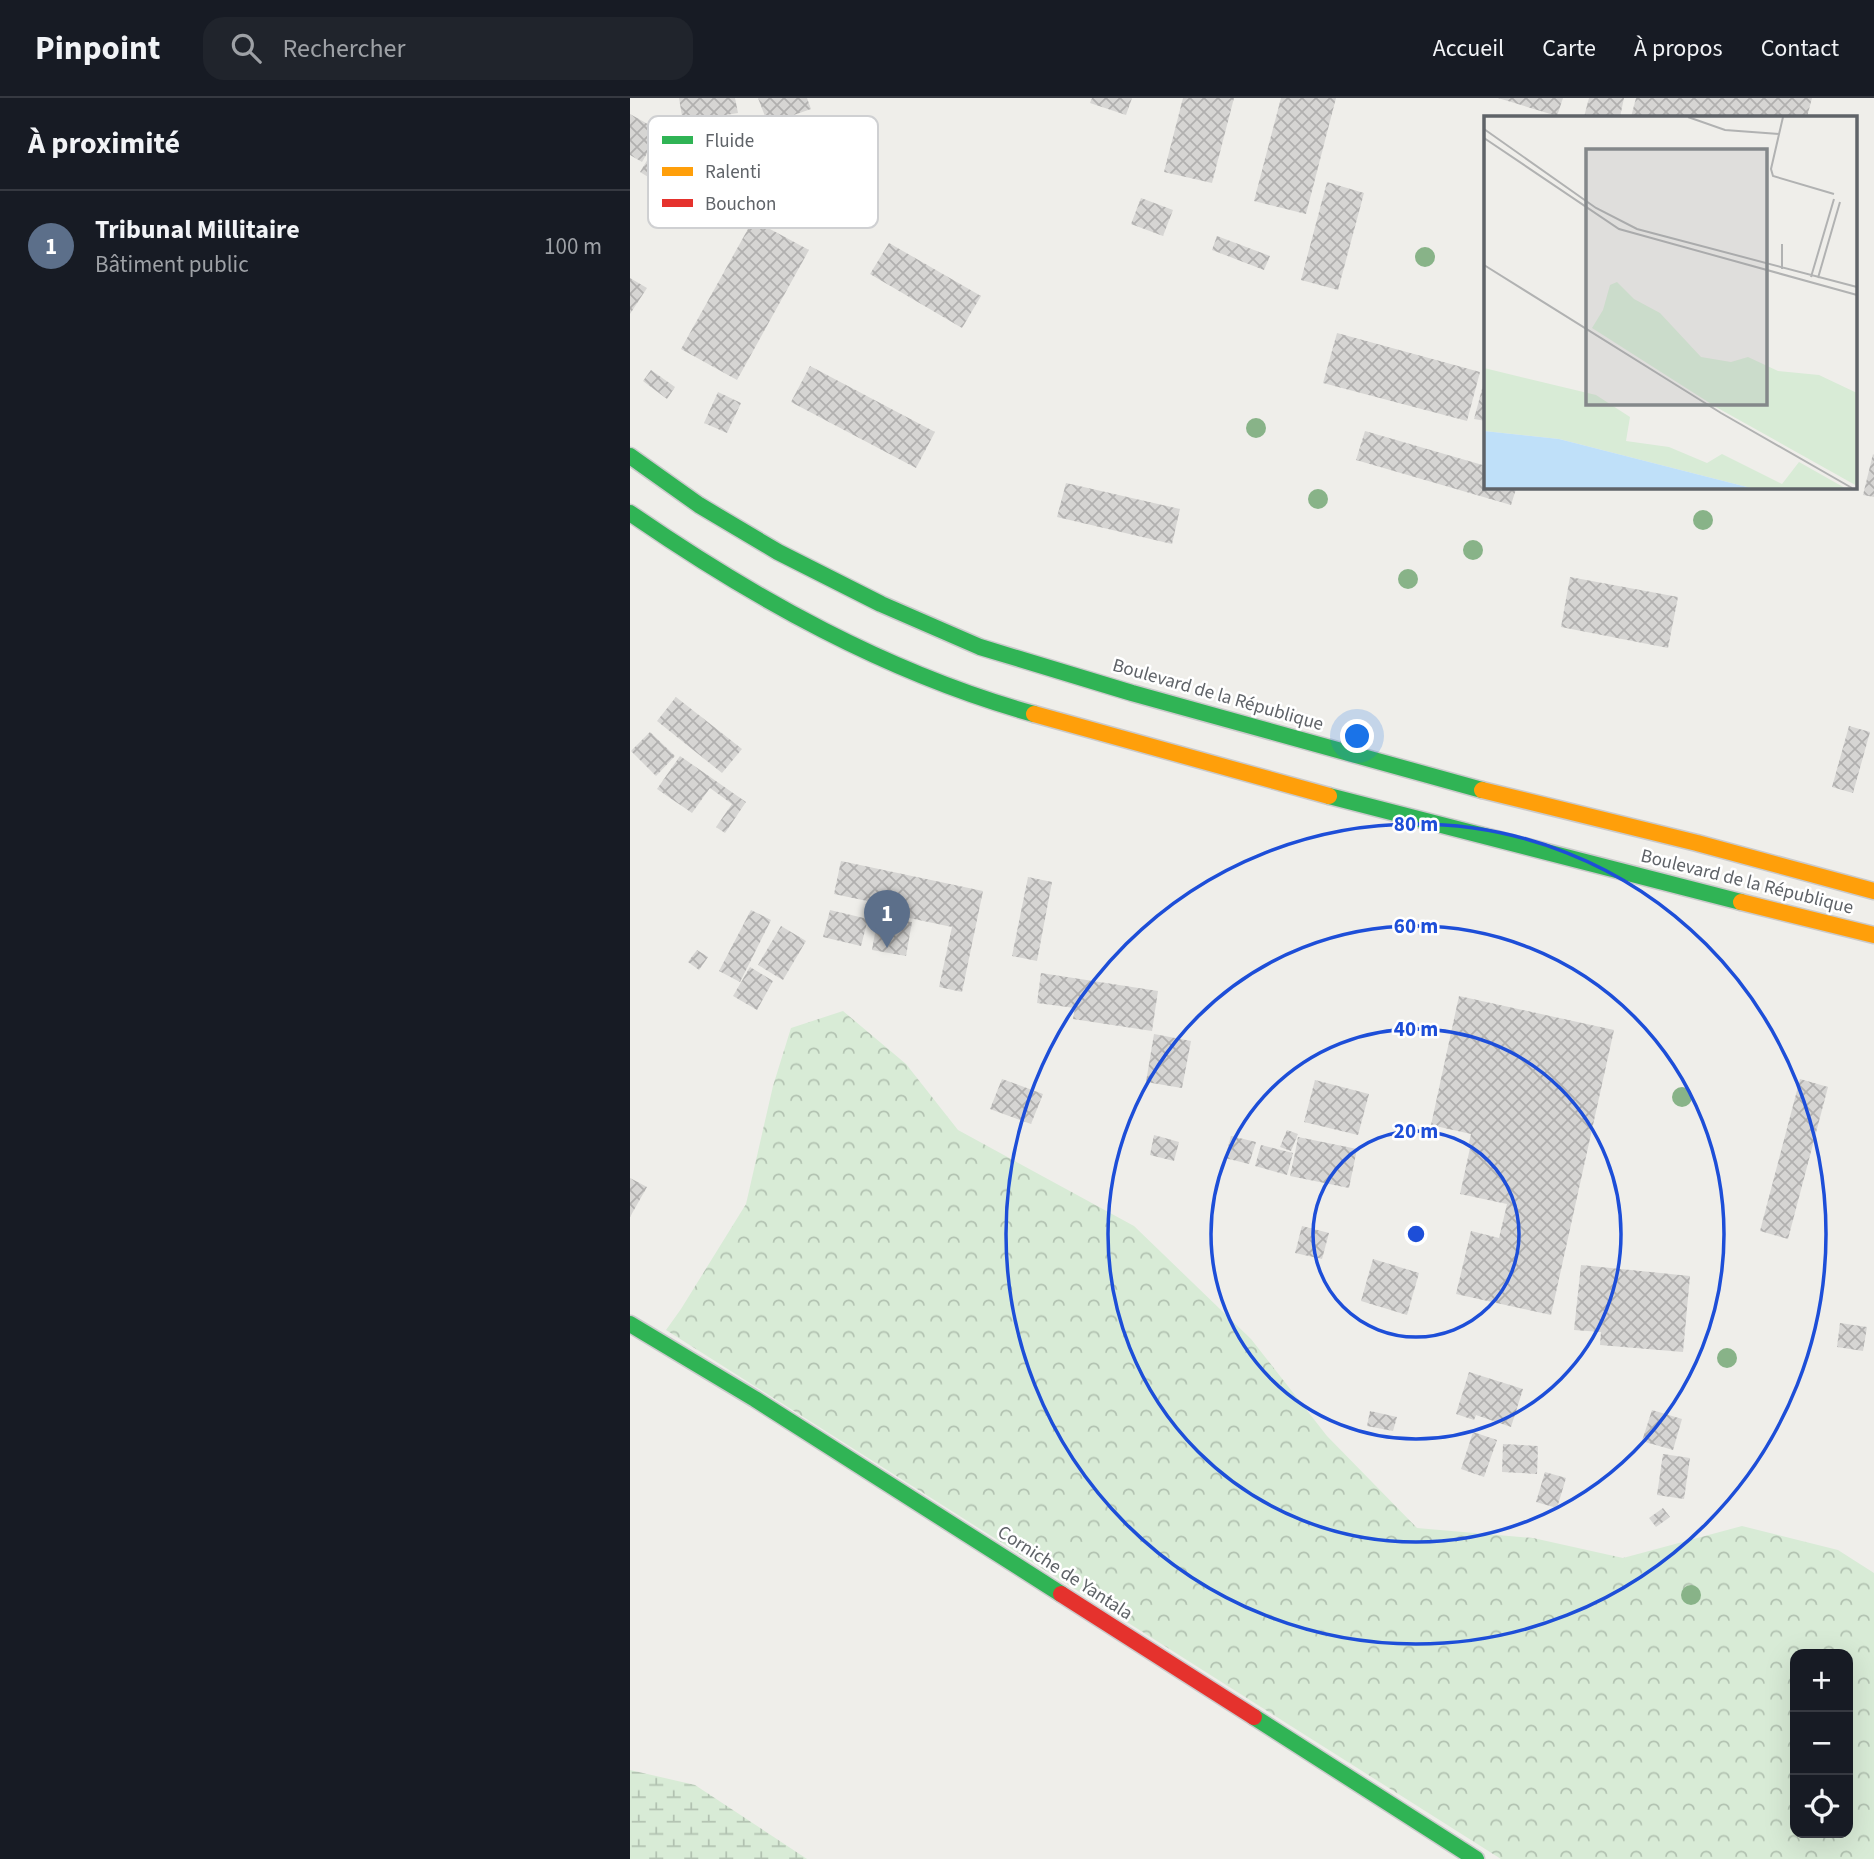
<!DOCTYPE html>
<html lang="fr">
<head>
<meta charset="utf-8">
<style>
	:root { --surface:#171b24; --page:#20242c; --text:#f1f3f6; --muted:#9ea1a6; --line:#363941; --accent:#919496 }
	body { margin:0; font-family:"Source Sans 3",sans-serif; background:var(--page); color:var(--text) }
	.controls { position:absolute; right:21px; bottom:21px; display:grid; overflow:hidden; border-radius:14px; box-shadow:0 7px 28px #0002 }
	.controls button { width:63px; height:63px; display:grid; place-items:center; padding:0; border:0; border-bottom:2px solid var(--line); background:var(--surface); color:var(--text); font:35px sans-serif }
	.you { position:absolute; left:728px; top:639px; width:24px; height:24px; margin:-18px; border:5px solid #fff; border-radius:50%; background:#1a73e8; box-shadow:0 0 0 10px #1a73e833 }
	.badge { display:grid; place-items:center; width:46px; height:46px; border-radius:50%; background:var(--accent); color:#fff; font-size:23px; font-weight:700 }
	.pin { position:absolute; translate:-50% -58px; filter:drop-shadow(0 2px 4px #0008) }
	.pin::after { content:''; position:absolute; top:37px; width:24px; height:21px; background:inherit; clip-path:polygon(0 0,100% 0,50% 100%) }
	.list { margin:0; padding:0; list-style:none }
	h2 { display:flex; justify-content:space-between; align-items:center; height:91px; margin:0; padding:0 28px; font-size:30px }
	h2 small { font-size:23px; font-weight:400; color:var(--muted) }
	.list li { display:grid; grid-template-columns:46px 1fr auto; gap:21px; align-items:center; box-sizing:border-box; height:112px; padding:0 28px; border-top:2px solid var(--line) }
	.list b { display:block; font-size:26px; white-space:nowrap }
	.list p { margin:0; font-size:23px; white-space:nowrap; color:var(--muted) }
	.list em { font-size:23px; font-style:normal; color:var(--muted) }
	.icon { flex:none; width:38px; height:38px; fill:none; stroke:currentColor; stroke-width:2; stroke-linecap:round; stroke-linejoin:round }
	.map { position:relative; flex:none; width:1244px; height:1761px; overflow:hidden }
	header { display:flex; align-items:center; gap:42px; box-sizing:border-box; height:98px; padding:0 35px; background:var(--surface); border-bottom:2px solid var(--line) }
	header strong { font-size:33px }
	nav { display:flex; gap:38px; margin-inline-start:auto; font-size:24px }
	.search { width:490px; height:63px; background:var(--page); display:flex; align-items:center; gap:18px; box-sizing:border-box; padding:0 24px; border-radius:21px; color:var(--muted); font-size:26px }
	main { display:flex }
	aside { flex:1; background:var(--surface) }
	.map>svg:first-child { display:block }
	.forest { fill:url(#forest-crowns); fill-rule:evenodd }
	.wetland { fill:url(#wetland-marsh) }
	.building { fill:url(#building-cross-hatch) }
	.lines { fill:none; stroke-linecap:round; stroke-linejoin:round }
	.fast-casing { stroke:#cacacb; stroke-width:19 }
	.slow-casing { stroke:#cacacb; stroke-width:19 }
	.jam-casing { stroke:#cacacb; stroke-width:19 }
	.fast { stroke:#30b455; stroke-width:16 }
	.slow { stroke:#ff9f0a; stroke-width:16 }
	.jam { stroke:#e5322d; stroke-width:16 }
	.tree { fill:#88b388 }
	.ring { fill:none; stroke:#1d4ed8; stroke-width:3.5 }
	.labels { text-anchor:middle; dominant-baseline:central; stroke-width:5; stroke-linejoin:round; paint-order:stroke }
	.street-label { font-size:19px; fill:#5f6368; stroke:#fff }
	.inset-road { fill:none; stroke:#b1b2b2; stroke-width:2 }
	.view { fill:#84888a; fill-opacity:0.15; stroke:#84888a; stroke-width:3.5 }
	.inset-edge { fill:none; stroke:#5f6368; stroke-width:3.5 }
	.key { fill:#fff; stroke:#cfd0d2; stroke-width:2 }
	.key-label { font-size:19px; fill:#5f6368 }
	.centre { fill:#1d4ed8; stroke:#fff; stroke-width:3.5 }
	.ring-label { font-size:21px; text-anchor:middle; font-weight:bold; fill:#1d4ed8; stroke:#fff; stroke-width:5; stroke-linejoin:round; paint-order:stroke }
</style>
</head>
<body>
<header>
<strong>Pinpoint</strong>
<div class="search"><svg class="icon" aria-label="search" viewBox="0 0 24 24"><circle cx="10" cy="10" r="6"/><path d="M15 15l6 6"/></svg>Rechercher</div>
<nav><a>Accueil</a><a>Carte</a><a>À propos</a><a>Contact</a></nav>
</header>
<main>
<aside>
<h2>À proximité<small></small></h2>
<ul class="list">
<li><span class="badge" style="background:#5c6f8a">1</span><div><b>Tribunal Millitaire</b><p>Bâtiment public</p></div><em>100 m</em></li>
</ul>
</aside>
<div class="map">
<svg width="1244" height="1761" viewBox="0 0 1244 1761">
	<defs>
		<pattern id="forest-crowns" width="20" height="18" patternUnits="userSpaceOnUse" patternTransform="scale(1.75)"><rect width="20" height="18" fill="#d8ebd6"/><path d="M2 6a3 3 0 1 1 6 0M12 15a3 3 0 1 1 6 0" fill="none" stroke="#b2c2b1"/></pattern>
		<pattern id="wetland-marsh" width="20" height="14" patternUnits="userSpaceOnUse" patternTransform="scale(1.75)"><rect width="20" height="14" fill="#d8ebd6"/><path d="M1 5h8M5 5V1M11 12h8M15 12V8" fill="none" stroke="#b2c2b1"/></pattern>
		<pattern id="building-cross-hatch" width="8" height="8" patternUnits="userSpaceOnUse" patternTransform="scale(1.75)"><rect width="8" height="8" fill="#d6d5d3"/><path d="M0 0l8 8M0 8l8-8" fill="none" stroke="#b1b0af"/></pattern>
	</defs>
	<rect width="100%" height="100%" fill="#efeeea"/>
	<path class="forest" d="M213,913L276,966L328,1032L504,1128L621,1241L697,1338L787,1430L903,1440L993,1460L1112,1428L1208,1452L1244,1475V1761H871L36,1232L51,1211L116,1106L143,988L161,930ZM1165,1556H1218V1735H1165Z"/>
	<path class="wetland" d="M0,1672L65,1687L177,1761H0Z"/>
	<g class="building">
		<path d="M49,0H105L108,15L53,24Z"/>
		<path d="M128,0H177L181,11L138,26Z"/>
		<path d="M462,0H502L496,17L460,5Z"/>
		<path d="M553,0H604L582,85L534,74Z"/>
		<path d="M651,0H706L676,116L624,103Z"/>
		<path d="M868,0H933L927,18Z"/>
		<path d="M959,0H994L990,19H954Z"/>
		<path d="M1006,0H1182L1177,19H1001Z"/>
		<path d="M0,16L30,33L12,64L0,57Z"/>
		<path d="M35,33L114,82L89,122L10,74Z"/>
		<path d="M697,84L734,95L708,192L671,182Z"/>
		<path d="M511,100L543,112L533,138L501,126Z"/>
		<path d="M123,122L179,152L107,282L51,251Z"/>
		<path d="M587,138L640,158L634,172L582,152Z"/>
		<path d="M259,145L351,198L332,230L240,176Z"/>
		<path d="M0,180L17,190L0,216Z"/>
		<path d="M707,235L850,274L837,323L693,285Z"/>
		<path d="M180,268L305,334L286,370L161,304Z"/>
		<path d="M21,272L45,289L37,301L13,283Z"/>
		<path d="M855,280L856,281V323L844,321Z"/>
		<path d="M88,294L111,305L97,335L74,325Z"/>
		<path d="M735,333L856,368V388H887L881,407L726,362Z"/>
		<path d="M1243,356L1244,357V399L1233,397Z"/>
		<path d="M436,385L550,411L542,446L427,419Z"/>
		<path d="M940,479L1048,499L1038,550L931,529Z"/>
		<path d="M46,599L112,651L92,675L27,623Z"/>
		<path d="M1219,628L1240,634L1223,695L1202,689Z"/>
		<path d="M20,634L45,658L26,678L1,653Z"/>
		<path d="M50,658L116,704L95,735L86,729L102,706L80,690L62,715L27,691Z"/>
		<path d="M211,763L353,793L332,894L309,889L322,829L246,813L245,815L240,814L242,804L204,796Z"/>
		<path d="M398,779L422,784L407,863L382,858Z"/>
		<path d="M121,812L141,822L110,884L89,873Z"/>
		<path d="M200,812L238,821L231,848L193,839Z"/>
		<path d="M248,818L282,824L276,858L242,852Z"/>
		<path d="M151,828L176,843L153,882L128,867Z"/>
		<path d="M67,852L78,859L69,872L58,864Z"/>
		<path d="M120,869L143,883L127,912L103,898Z"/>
		<path d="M411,875L528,893L522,933L443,921L445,910L407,905Z"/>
		<path d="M829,898L984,932L921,1217L826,1196L841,1133L869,1140L877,1106L830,1096L840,1050L838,1049L841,1036L801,1027Z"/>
		<path d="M524,936L561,943L552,990L516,984Z"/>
		<path d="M372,981L413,996L401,1026L360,1011Z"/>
		<path d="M1170,981L1198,989L1158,1141L1130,1133Z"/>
		<path d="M685,982L739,996L728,1037L674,1024Z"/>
		<path d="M657,1032L668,1036L661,1053L650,1049Z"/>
		<path d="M524,1037L549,1044L544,1063L520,1057Z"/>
		<path d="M601,1038L626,1044L619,1066L595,1060Z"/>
		<path d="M668,1039L727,1051L719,1090L660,1078L665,1055L669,1056L665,1055Z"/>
		<path d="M631,1047L663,1055L657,1077L625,1068Z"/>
		<path d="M0,1080L17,1089L0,1119Z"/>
		<path d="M672,1128L699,1135L692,1161L665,1155Z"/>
		<path d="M743,1161L789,1175L777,1217L731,1203Z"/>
		<path d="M951,1167L1060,1178L1053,1254L970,1247L971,1234L944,1232Z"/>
		<path d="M1210,1225L1237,1229L1233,1253L1207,1249Z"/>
		<path d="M839,1274L893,1291L881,1329L846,1317L844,1322L826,1316Z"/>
		<path d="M1022,1312L1052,1321L1043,1352L1012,1343Z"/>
		<path d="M740,1313L767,1319L763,1333L737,1328Z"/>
		<path d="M843,1334L867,1342L854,1379L831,1371Z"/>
		<path d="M873,1346L908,1348L907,1376L872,1374Z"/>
		<path d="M1033,1356L1060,1360L1054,1401L1027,1397Z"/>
		<path d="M915,1374L936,1380L927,1410L906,1404Z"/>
		<path d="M1033,1410L1040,1419L1026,1429L1019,1420Z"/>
	</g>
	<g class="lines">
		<defs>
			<g id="fast">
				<path d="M0,358L69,407L148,454L251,506L350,549L502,595L852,692"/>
				<path d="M0,415C125,501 257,575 404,616"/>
				<path d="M699,698L1111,804"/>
				<path d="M0,1226L125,1301L431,1496"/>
				<path d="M624,1619L846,1761"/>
			</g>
			<g id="slow">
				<path d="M404,616L699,698"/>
				<path d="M852,692L1067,745L1244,793"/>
				<path d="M1111,804L1244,837"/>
			</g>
			<path id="jam" d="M431,1496L624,1619"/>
		</defs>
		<use href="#fast" class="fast-casing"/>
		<use href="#slow" class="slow-casing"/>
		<use href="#jam" class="jam-casing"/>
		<use href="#fast" class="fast"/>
		<use href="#slow" class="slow"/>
		<use href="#jam" class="jam"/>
	</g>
	<g class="tree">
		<circle cx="795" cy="159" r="10"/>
		<circle cx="626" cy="330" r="10"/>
		<circle cx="688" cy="401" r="10"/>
		<circle cx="1073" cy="422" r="10"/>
		<circle cx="843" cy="452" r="10"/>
		<circle cx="778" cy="481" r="10"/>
		<circle cx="1052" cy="999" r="10"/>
		<circle cx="1097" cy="1260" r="10"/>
		<circle cx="1061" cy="1497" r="10"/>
	</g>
	<g class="ring">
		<circle cx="786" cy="1136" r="103"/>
		<circle cx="786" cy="1136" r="205"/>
		<circle cx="786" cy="1136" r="308"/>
		<circle cx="786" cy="1136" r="410"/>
	</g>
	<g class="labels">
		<g class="street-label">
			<text transform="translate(588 597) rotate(16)">Boulevard de la République</text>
			<text transform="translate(1117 784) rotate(14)">Boulevard de la République</text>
			<text transform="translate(435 1475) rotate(33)">Corniche de Yantala</text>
		</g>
	</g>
	<g transform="translate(854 18)">
		<rect width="373" height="373" fill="#efeeea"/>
		<path d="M133,166L150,183L176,197L217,241L247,246L264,241L294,255L335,259L373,277V370L232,291L108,212L119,194L126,169Z" fill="#d8ebd6"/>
		<path d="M0,252L112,279L146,301L142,325L185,331L223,347L238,338L298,368L315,346L361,372H267L75,323L0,315Z" fill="#d8ebd6"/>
		<path d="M0,315L75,323L267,372H0Z" fill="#bfe0f9"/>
		<path class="inset-road" d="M204,1L241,14L295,18M299,1L287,53L289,60L350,78M0,13L112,92L153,113L373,171M0,22L135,113L373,179M298,128V153M0,149L237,297L368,372M327,161L350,83M334,162L356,86"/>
		<path class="view" d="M102,33H283V289H102Z"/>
		<rect width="373" height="373" class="inset-edge"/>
	</g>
	<rect x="18" y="18" width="230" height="112" rx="10" class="key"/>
	<rect x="32" y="38" width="31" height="8" fill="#30b455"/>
	<rect x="32" y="69" width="31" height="9" fill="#ff9f0a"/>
	<rect x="32" y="101" width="31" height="8" fill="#e5322d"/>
	<g class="key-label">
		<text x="75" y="49">Fluide</text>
		<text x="75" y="80">Ralenti</text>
		<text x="75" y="112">Bouchon</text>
	</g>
	<circle cx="786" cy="1136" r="10" class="centre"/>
	<g class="ring-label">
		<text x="786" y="733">80 m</text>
		<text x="786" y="835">60 m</text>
		<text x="786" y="938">40 m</text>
		<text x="786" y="1040">20 m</text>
	</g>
</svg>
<div class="controls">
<button>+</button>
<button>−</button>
<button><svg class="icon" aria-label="locate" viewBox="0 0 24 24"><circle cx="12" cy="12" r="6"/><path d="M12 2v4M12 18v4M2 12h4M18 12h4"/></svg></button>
</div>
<div class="you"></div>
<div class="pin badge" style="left:257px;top:850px;background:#5c6f8a">1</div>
</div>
</main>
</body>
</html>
